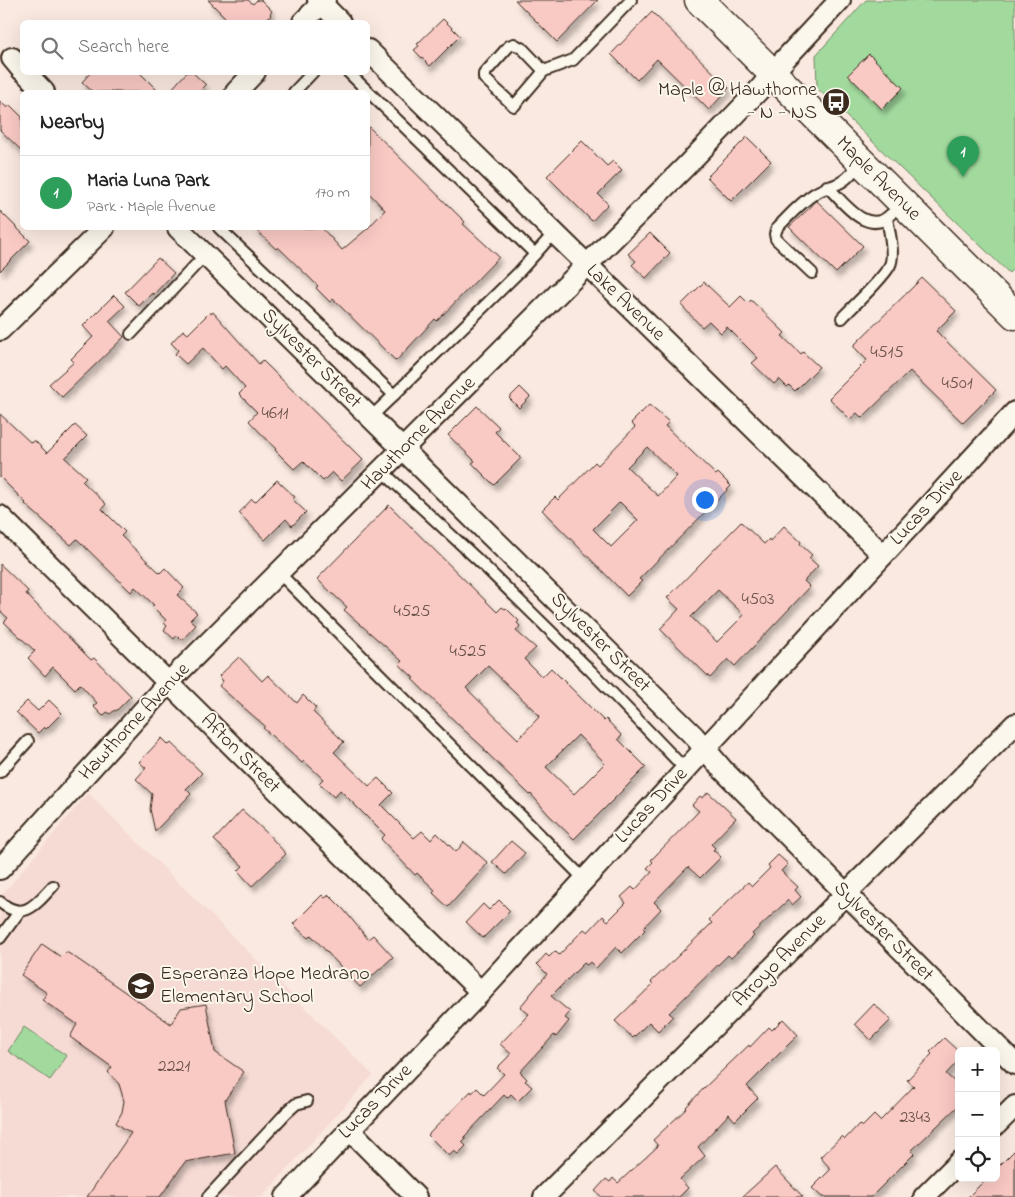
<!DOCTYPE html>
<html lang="en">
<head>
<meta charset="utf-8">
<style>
	:root { --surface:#fff; --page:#f6f6f6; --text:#222; --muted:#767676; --line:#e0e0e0; --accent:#0b8043 }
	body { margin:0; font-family:"Indie Flower",sans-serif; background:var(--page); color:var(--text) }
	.controls { position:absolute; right:15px; bottom:15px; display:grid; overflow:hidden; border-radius:8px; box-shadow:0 5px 20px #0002 }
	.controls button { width:45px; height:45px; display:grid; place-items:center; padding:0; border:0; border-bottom:1px solid var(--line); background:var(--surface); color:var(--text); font:25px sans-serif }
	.you { position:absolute; left:704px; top:499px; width:18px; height:18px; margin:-12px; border:4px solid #fff; border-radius:50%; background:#1a73e8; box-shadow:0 0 0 8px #1a73e833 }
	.badge { display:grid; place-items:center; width:32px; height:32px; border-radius:50%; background:var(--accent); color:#fff; font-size:16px; font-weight:700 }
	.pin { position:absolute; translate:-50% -41px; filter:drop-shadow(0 1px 2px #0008) }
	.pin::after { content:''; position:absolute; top:26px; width:18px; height:15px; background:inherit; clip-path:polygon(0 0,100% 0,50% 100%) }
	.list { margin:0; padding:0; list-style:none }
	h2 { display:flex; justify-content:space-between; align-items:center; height:65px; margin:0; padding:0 20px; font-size:21px }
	h2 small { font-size:16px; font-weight:400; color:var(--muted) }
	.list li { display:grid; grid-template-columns:32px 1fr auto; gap:15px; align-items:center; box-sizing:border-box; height:75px; padding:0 20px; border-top:1px solid var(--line) }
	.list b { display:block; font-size:19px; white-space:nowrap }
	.list p { margin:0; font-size:16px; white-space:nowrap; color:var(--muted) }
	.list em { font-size:16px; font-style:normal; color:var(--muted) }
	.icon { flex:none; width:28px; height:28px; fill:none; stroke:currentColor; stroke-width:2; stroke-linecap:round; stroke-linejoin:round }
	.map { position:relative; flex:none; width:1015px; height:1197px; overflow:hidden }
	.search { position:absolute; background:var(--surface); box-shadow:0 5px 20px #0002; left:20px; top:20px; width:350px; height:55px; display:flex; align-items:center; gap:12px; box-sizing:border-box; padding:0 18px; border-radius:8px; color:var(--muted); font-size:19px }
	.panel { position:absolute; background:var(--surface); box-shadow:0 5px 20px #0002; left:20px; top:90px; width:350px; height:140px; border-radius:8px }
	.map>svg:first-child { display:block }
	.built { fill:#f6dbd4 }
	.green { fill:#a2da9e; stroke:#6e825e }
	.building { fill:#f9c9c4; stroke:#3b2a1e; fill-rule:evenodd; filter:url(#shadow) }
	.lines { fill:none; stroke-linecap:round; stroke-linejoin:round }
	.service-casing { stroke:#3b2a1e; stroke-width:14 }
	.minor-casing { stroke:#3b2a1e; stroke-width:24 }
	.secondary-casing { stroke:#3b2a1e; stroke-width:31 }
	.service { stroke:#fbf7ec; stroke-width:10 }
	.minor { stroke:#fbf7ec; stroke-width:20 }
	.secondary { stroke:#fbf7ec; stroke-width:28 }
	.labels { text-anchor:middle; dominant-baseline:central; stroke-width:4; stroke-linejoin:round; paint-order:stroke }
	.number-label { font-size:18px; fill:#6a5248 }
	.poi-label { font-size:20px; fill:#3b2a1e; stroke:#fbf7ec; text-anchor:end }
	.street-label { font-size:20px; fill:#3b2a1e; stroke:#fbf7ec }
</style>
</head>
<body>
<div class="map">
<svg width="1015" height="1197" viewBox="0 0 1015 1197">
	<defs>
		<filter id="shadow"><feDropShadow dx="3" dy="5.5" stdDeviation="2.5" flood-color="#0004"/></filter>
	</defs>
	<rect width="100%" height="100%" fill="#fae9e0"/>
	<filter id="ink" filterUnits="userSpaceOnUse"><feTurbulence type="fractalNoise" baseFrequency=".02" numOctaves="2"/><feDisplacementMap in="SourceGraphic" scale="10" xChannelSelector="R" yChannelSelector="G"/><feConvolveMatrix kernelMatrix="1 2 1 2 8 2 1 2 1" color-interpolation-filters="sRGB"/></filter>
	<g filter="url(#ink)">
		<path class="built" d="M88,793L373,1075L262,1197H0V897Z"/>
		<g class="green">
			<path d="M866,0H1015V267L1009,273L817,88L816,55Z"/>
			<path d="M24,1027L67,1056L50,1080L8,1051Z"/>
		</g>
		<g class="building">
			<path d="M208,0H248L253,4L257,0H261L272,11L270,14L271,15L265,22H230Z"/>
			<path d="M515,0H598L557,42Z"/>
			<path d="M652,12L729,88L709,110L657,59L637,80L611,54Z"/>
			<path d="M443,19L460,36L430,66L414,50L419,46L417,44Z"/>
			<path d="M869,54L903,88L882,109L848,75Z"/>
			<path d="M91,72H139L159,92H93L82,82Z"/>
			<path d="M187,72H192L206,85L199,92H169Z"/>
			<path d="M0,101L7,108L10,105L22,117V151L0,130Z"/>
			<path d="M368,126L465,222L463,224L499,257L437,321L435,319L396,361L333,299L330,302L316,288L318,286L278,247L276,249L254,228H322L342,250L368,228L385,210L368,192Z"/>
			<path d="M747,137L771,161L731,201L707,177Z"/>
			<path d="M582,141L607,166L613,161L622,170L598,194L608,204L592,221L547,176Z"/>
			<path d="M817,201L863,246L836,273L789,227Z"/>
			<path d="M0,211L30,241L0,271Z"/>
			<path d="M650,233L670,253L646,278L632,265L636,261L628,254Z"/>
			<path d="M158,258L174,273L153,295L152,293L139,306L125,292Z"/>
			<path d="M922,278L956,311L936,331L996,390L963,423L910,371L862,418L857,413L850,419L829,398L867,360L853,346Z"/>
			<path d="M704,282L730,307L741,296L748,303L751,300L785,333L782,336L801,354L803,352L819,367L795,391L789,385L787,387L779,379L774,384L752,363L758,358L727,327L721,333L709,321L702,327L681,305Z"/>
			<path d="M114,295L125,306L109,321L124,337L62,397L49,384L74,362L71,359L93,337L83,326Z"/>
			<path d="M210,312L211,314L213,312L259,364L262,360L363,460L341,481L332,472L323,481L303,461L294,469L275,450L276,449L249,421L257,412L239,394L245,388L225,366L222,369L203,348L186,364L175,354L178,350L171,343L183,330L188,334Z"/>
			<path d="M520,387L530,397L519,408L509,398Z"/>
			<path d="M649,405L669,422L665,426L716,475L718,473L731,486L639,579L642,581L627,596L542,510L555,497L558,500L595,462L598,465L635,427L631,423ZM647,447L677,476L658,496L627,467ZM620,502L638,520L611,547L593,529Z"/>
			<path d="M477,406L499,427L495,432L521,458L494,485L472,463L475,461L448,435Z"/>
			<path d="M0,414L31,443L34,440L47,453L75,425L87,436L65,458L86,477L82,481L106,504L102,509L125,532L121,536L160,573L165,568L184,588L177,595L197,613L190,620L196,625L182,640L177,635L174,639L164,630L167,626L164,623L166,620L152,606L154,605L135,587L131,592L77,539L71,545L25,504L26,503L0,477Z"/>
			<path d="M277,480L295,497L292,499L306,512L292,526L286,519L265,540L239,513L252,499L255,502Z"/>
			<path d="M389,505L497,612L502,607L505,609L506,608L519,621L517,623L520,626L516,631L536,648L524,659L542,677L551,668L604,721L606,719L622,736L618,739L646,767L574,839L548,814L531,794L530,795L484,750L485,749L464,730L412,679L414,678L399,664L402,661L344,610L347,607L317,579ZM488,666L540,716L518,739L466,688ZM578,735L605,763L574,794L546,767Z"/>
			<path d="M741,522L764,544L769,539L770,541L784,526L801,542L800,544L812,555L809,558L818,566L804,581L810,587L735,666L728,659L710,678L660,629L679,609L667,598ZM718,590L744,615L717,642L691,617Z"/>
			<path d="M0,564L28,591L26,594L91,660L94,658L131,696L116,711L115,710L110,714L107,712L103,716L93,706L97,703L80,684L75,689L53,667L45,676L28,658L35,651L4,622L8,618L0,611Z"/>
			<path d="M239,657L262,681L268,675L297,703L303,695L316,708L313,712L344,742L334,752L369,786L378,778L393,793L381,805L414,838L422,831L431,840L437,833L456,852L464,842L488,863L448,907L433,893L435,890L417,873L415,875L381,839L385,835L340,790L334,797L319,783L323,779L304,761L302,763L263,728L265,726L219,686L223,681L219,676Z"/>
			<path d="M49,700L62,713L46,729L44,727L38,733L16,712L27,701L38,711Z"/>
			<path d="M162,738L169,745L171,743L202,773L186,789L191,794L155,831L150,809L152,794L136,779L146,768L139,762Z"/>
			<path d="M708,792L736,818L711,844L715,848L713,850L721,857L700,878L688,867L654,902L661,909L643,928L645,930L622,953L616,947L596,968L590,962L587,965L584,963L551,996L570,1012L565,1018L569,1021L556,1037L554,1035L520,1072L527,1079L525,1081L532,1087L518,1101L511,1094L507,1098L504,1095L464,1137L466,1138L462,1142L466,1146L458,1154L454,1151L449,1156L428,1135L471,1091L472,1093L477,1088L484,1095L504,1074L497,1068L511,1054L500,1044L529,1014L520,1007L547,974L537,964L546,954L549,957L555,951L559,955L584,929L588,932L603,916L608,921L626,903L621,897L632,887L635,890L652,872L647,868L653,862L651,860L699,811L692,805L700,796L703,798Z"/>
			<path d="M242,810L268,834L286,854L252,886L238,871L243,866L214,840Z"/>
			<path d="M511,841L525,853L506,874L492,862Z"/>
			<path d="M778,855L788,864L781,871L798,887L795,890L801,897L792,905L788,900L752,934L754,936L731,958L728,955L669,1013L673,1016L658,1031L649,1022L633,1038L615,1021L653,984L651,982L712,923L709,920L728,901L748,882L752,886L770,868L768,865Z"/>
			<path d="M322,895L325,898L329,895L344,910L368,939L373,935L393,957L360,987L311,935L308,938L293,924Z"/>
			<path d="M499,900L510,911L483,938L466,922L483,904L489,910Z"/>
			<path d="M42,944L61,957L66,952L73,956L171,1024L181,1008L206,1004L215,1052L244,1072L225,1100L235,1153L185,1162L160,1197H87L131,1133L116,1123L122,1112L124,1101L119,1084L108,1072L112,1067L70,1037L77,1024L42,1000L47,993L21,975Z"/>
			<path d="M874,1004L891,1020L871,1040L855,1024Z"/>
			<path d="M783,1019L798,1035L747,1086L758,1098L735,1121L729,1114L698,1147L705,1156L680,1179L688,1188L679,1197H602L595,1191L606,1179L610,1182L613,1178L618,1183L658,1146L653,1140L687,1108L686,1107L704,1088L749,1045L750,1047L769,1027L772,1030Z"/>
			<path d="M944,1038L959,1052V1060L946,1074L959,1086V1105L911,1151L914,1154L871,1197H822L812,1188L831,1169L820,1157L842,1136L845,1139L859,1124L862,1127L874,1115L880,1121L914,1086L907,1080L932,1054L930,1052Z"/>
			<path d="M1015,1150V1197H968L987,1178H996V1169Z"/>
			<path d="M775,1167L803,1197H742Z"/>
		</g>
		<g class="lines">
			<defs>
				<g id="service">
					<path d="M544,71L523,49L514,44L509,46L484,74V78L514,106L544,71L573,60L631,0"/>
					<path d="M348,72L535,254"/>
					<path d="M294,92L313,72"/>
					<path d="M827,186C843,202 868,238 891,214"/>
					<path d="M219,228L394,395L519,272L554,233"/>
					<path d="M812,273L776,239L775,234L777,228C789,216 800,203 814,194C821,189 828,188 835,185C847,181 853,171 861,162"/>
					<path d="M842,318C853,306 884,278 890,265C895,254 889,230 887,218"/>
					<path d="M131,334L205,255"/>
					<path d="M370,418L394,395"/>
					<path d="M382,471L477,559L591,671L686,770"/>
					<path d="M279,573L584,879"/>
					<path d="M0,772L28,741"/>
					<path d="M0,902C24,922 36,904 53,886"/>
					<path d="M0,938L19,912"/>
					<path d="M208,1197L286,1113L296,1104L307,1101"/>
				</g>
				<g id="minor">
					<path d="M318,0L340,22"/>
					<path d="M303,22L325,0"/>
					<path d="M368,50L883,555"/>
					<path d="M12,58L22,70"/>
					<path d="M25,72L44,92"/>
					<path d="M236,92L255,72"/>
					<path d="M178,228L694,736L723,770L1015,1064"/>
					<path d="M0,330L104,228"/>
					<path d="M0,516L481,992"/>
					<path d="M0,869L168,683L685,167L758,91L785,59L840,0"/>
					<path d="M996,1125L1015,1106"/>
					<path d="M349,1129L416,1197"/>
					<path d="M286,1197L481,992L1015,412"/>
					<path d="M544,1197L1015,724"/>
					<path d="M924,1197L959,1162"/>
				</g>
				<path id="secondary" d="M699,0L1015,315"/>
			</defs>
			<use href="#service" class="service-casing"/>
			<use href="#minor" class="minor-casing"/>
			<use href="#secondary" class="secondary-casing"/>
			<use href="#service" class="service"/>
			<use href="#minor" class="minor"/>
			<use href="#secondary" class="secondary"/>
		</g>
	</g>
	<defs>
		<symbol id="bus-disc" viewBox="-11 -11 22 22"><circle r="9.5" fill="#3b2a1e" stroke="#fbf7ec"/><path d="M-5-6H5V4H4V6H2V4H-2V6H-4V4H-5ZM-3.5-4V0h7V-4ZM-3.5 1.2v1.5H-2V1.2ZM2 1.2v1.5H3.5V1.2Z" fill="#fff"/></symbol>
		<symbol id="school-disc" viewBox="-11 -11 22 22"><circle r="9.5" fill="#3b2a1e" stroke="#fbf7ec"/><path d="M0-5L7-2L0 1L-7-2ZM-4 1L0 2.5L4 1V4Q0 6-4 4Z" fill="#fff"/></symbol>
	</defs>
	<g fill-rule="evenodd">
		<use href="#bus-disc" x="820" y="86" width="32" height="32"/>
		<use href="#school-disc" x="125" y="970" width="32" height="32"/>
	</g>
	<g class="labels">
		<g class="number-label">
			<text x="887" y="353">4515</text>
			<text x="957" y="384">4501</text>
			<text x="275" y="414">4611</text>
			<text x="758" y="600">4503</text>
			<text x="412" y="612">4525</text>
			<text x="468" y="652">4525</text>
			<text x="174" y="1067">2221</text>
			<text x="915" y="1118">2343</text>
		</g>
		<g class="poi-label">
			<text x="817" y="90">Maple @ Hawthorne<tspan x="817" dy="23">- N - NS</tspan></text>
			<text x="160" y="974" text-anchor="start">Esperanza Hope Medrano<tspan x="160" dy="23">Elementary School</tspan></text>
		</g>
		<g class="street-label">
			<text transform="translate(878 179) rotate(45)">Maple Avenue</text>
			<text transform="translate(625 303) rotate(44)">Lake Avenue</text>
			<text transform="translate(311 359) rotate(45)">Sylvester Street</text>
			<text transform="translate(419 434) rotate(-45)">Hawthorne Avenue</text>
			<text transform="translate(927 508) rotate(-47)">Lucas Drive</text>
			<text transform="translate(600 643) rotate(45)">Sylvester Street</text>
			<text transform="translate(135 722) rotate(-47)">Hawthorne Avenue</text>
			<text transform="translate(240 754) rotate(45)">Afton Street</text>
			<text transform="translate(652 806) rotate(-47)">Lucas Drive</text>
			<text transform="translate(883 932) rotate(45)">Sylvester Street</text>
			<text transform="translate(780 961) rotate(-45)">Arroyo Avenue</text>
			<text transform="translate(376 1102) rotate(-46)">Lucas Drive</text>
		</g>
	</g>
</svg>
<div class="controls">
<button>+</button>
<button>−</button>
<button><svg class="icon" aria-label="locate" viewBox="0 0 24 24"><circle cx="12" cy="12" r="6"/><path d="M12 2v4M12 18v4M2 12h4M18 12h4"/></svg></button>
</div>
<div class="you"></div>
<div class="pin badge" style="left:963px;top:177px;background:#2e9e5b">1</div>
<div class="search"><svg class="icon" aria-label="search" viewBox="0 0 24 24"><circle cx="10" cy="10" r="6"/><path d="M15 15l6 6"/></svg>Search here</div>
<section class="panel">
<h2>Nearby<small></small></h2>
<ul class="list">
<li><span class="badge" style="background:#2e9e5b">1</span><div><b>Maria Luna Park</b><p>Park · Maple Avenue</p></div><em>170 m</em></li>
</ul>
</section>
</div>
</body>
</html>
